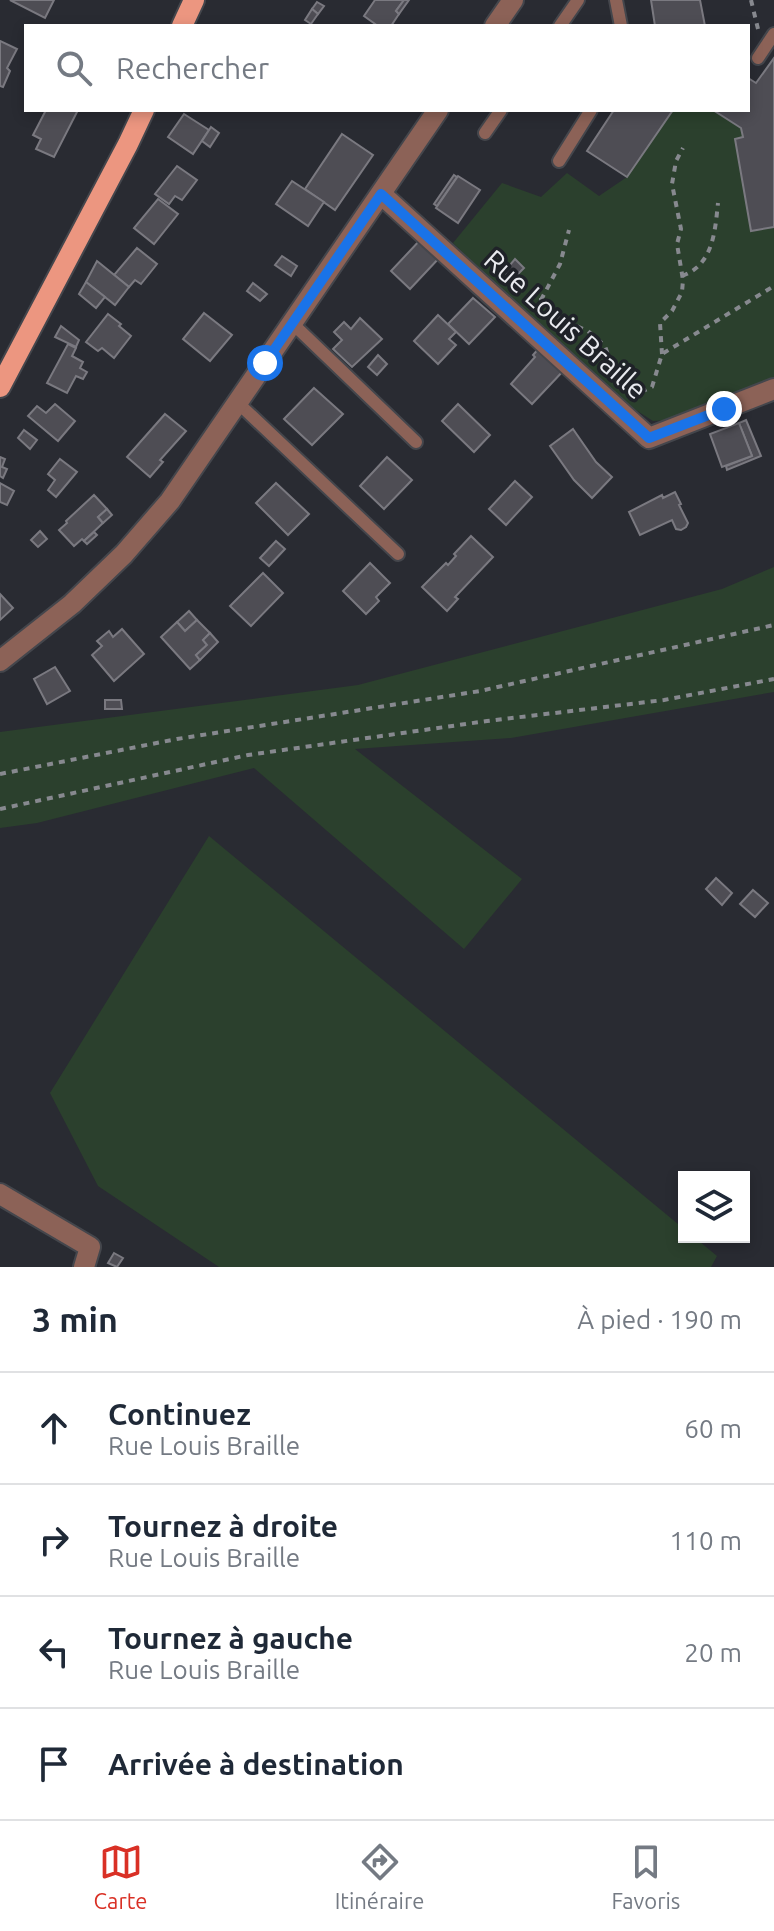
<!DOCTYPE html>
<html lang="fr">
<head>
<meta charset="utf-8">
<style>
	:root { --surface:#fff; --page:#f2f2f3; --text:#1f2937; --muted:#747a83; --line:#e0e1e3; --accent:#d93025 }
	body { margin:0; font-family:Ubuntu,sans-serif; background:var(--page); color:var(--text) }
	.controls { position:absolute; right:24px; bottom:24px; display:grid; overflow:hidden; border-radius:0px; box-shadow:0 4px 12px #0003 }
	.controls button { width:72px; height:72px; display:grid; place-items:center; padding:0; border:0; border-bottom:2px solid var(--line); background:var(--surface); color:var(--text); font:40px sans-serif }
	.stop { position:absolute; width:24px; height:24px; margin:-18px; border:6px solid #1a73e8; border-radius:50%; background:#fff }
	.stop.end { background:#1a73e8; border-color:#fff; box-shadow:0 2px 8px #0008 }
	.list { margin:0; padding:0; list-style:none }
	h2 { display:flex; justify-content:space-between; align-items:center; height:104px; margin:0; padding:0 32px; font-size:34px }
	h2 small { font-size:26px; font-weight:400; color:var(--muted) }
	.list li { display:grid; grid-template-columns:52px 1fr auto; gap:24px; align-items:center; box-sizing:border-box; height:112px; padding:0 32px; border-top:2px solid var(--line) }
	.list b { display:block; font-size:30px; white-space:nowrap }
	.list p { margin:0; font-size:26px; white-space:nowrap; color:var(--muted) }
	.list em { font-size:26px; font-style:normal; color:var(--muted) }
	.icon { flex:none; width:44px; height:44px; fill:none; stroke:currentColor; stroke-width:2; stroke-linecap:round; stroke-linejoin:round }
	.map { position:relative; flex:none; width:774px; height:1267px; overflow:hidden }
	.search { position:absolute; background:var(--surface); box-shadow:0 4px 12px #0003; left:24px; right:24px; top:24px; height:88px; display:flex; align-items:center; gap:20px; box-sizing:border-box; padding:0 28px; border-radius:0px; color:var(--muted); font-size:30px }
	.sheet { height:552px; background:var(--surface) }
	nav { display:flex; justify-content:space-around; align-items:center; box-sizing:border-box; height:112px; border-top:2px solid var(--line); background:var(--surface); font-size:22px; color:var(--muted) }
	nav a { display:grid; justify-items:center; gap:4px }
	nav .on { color:var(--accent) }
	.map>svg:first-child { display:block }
	.green { fill:#2b402d }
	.building { fill:#4e4d54; stroke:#7a7980; stroke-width:2 }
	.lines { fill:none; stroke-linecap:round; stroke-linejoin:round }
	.lane-casing { stroke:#44464c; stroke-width:16 }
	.street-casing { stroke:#44464c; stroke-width:24 }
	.primary-casing { stroke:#44464c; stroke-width:24 }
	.path { stroke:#87898f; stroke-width:4; stroke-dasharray:6 6; stroke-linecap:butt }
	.lane { stroke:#8c6257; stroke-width:12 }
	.street { stroke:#8c6257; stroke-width:20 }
	.primary { stroke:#ec9680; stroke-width:20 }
	.route { stroke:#1a73e8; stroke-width:10 }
	.labels { text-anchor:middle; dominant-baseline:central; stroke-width:7; stroke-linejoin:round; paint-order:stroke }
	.street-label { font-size:28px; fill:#e9eaef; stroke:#1f2228 }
</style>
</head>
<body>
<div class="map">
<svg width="774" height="1267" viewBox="0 0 774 1267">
	<rect width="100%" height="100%" fill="#292b32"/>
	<g class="green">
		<path d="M673,110H713L741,128L743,137L735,139L752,230L774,227V379L683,419L653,421L603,389L453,243L502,183L541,197L567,173L599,196L627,177Z"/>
		<path d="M774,567V692L511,738L355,749L522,879L464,949L254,768L37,823L0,828V732L358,685L722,589Z"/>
		<path d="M209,836L684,1229V1237H694L717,1256L711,1267H219L98,1186L50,1093Z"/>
	</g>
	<g class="building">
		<path d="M10,0H54L45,18Z"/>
		<path d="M375,0H404L396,11L399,14L391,26H378L364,16Z"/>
		<path d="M404,0H409L399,14L396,11Z"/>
		<path d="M651,0H700L705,26H655Z"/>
		<path d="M317,2L324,6L318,14L312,9Z"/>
		<path d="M312,9L318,14L311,24L305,20Z"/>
		<path d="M0,41L17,49L7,68L10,71L3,87L0,86Z"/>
		<path d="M774,58V227L751,231L735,139L743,137L741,128L713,110H748V78L756,83Z"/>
		<path d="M46,110H78L54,157L36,149L41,139L33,135Z"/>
		<path d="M614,110H673L627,177L587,151Z"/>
		<path d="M184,114L209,130L193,154L168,137Z"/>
		<path d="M211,127L219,133L210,147L202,141Z"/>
		<path d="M342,134L373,155L335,210L305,189Z"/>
		<path d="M177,166L197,180L182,200L175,196L169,204L155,194Z"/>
		<path d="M454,175L457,177L437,206L434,204Z"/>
		<path d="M458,176L480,190L458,223L436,208Z"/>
		<path d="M292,181L324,202L308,226L276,204Z"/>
		<path d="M158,199L178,214L154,244L134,228Z"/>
		<path d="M422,238L441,256L410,289L391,271Z"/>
		<path d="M137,248L157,264L141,284L135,280L129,287L114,275Z"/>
		<path d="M282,256L297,266L291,276L275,265Z"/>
		<path d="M515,259L524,268L512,280L504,272Z"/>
		<path d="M97,261L129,287L115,305L86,282Z"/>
		<path d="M86,282L105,297L96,308L79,294Z"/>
		<path d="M253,283L267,294L260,301L247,291Z"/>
		<path d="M473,298L495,317L469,344L448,324Z"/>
		<path d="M204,313L232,335L210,361L183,339Z"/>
		<path d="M108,314L121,324L119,326L131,336L114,358L102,348L98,351L86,342Z"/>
		<path d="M438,315L456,332L449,339L456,345L438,364L414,341Z"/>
		<path d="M360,318L382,339L352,367L333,349L342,340L334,332L344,322L351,329Z"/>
		<path d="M61,326L79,340L76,347L55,337Z"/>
		<path d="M68,344L76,348L72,356L83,362L80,368L87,372L83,379L76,376L67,393L47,383Z"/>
		<path d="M540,347L565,369L532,404L511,384L535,357L533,355Z"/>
		<path d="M378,355L387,364L377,375L368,367Z"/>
		<path d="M314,388L343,414L312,445L284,419Z"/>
		<path d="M55,404L75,421L58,441L28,416L37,406L46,413Z"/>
		<path d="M458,404L490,435L474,452L442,421Z"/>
		<path d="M165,414L186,431L160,460L163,462L150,477L127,457Z"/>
		<path d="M746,420L761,456L727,470L726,466L752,456L739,423Z"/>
		<path d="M739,423L752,456L722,467L710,434Z"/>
		<path d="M573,429L596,462L612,477L592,498L574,480L550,446Z"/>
		<path d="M24,430L37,440L30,449L18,438Z"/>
		<path d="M0,457L5,459L2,467L7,469L3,478L0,476Z"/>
		<path d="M387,457L412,480L384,509L360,486Z"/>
		<path d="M60,459L77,472L56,497L48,490L55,480L48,474Z"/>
		<path d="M515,481L532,497L506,525L489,509Z"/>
		<path d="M0,483L14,491L7,505L0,502Z"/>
		<path d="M276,483L309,514L288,535L256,503Z"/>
		<path d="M675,492L681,504L679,505L688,523L686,527L681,530L676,529L672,520L640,535L629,512L662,495L663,498Z"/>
		<path d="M94,495L107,509L98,517L103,523L84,541L82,539L74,546L59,530L67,523L66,521Z"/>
		<path d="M107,509L112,515L103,523L98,517Z"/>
		<path d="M40,531L47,539L38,547L31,540Z"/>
		<path d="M94,532L97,535L87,544L84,541Z"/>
		<path d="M471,536L493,557L455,597L458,599L447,611L422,587L446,563L448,565L456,556L454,554Z"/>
		<path d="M276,541L285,549L269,566L260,558Z"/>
		<path d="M370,563L390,583L376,597L379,601L366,614L343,591Z"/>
		<path d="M263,573L283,593L251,626L230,606Z"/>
		<path d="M0,594L13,608L0,620Z"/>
		<path d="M189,611L197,620L185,631L177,622Z"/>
		<path d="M197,620L210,633L203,640L207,645L196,655L200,660L190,669L161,637L177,622L185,631Z"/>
		<path d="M122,629L144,654L114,681L92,655L102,646L97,641L109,631L113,637Z"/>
		<path d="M210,633L218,642L200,660L196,655L207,645L203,640Z"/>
		<path d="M55,667L70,691L47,704L34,679Z"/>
		<path d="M105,700H121L122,709H105Z"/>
		<path d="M716,878L732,893L722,905L706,889Z"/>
		<path d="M753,890L768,903L755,917L740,904Z"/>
		<path d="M114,1253L123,1258L117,1267L108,1263Z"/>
	</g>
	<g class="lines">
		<defs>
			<g id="lane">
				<path d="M616,0L621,26"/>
				<path d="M560,26L578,0"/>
				<path d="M758,58L774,34"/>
				<path d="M485,133L501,110"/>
				<path d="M559,161L591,110"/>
				<path d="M292,323L416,442"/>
				<path d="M238,403L398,554"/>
			</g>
			<g id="street">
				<path d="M495,26L513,0"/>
				<path d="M381,194L649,438L774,389"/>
				<path d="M0,661L72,604L124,554L170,501L438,110"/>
				<path d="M0,1194L90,1247L84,1267"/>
			</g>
			<g id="primary">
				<path d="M182,26L194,0"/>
				<path d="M0,387L128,144L144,110"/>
			</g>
		</defs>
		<use href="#lane" class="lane-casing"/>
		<use href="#street" class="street-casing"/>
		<use href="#primary" class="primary-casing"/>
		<g class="path">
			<path d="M751,0L758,29"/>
			<path d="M682,276C713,265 715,232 718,203"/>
			<path d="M527,300H541L548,304L560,319L588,331L605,346L614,373L618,379"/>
			<path d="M541,300L560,264L569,230"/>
			<path d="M662,354L660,323L672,311L682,292L683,280L677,244L681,229L672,184L676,161L683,148"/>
			<path d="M629,391L641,392L652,387L662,354L774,286"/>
			<path d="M0,774L177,739L480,691L774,625"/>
			<path d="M0,809L248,755L487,721L664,700L774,679"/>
		</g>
		<use href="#lane" class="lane"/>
		<use href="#street" class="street"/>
		<use href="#primary" class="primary"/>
	</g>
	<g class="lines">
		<path class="route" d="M265,363L381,194L649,438L724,409"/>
	</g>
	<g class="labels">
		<g class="street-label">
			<text transform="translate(566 324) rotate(42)">Rue Louis Braille</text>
		</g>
	</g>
</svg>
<div class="controls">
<button><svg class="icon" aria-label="layers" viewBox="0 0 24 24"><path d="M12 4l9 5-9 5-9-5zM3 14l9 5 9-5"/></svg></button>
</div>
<div class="stop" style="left:265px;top:363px"></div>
<div class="stop end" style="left:724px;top:409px"></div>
<div class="search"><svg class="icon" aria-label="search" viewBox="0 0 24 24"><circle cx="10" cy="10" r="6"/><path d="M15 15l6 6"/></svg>Rechercher</div>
</div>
<section class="sheet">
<h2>3 min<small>À pied · 190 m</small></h2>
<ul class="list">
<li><svg class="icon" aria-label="ahead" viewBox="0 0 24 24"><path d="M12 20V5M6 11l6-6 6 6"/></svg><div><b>Continuez</b><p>Rue Louis Braille</p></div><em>60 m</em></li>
<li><svg class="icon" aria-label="right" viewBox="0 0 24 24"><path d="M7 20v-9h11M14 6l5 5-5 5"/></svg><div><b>Tournez à droite</b><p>Rue Louis Braille</p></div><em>110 m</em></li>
<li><svg class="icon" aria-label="left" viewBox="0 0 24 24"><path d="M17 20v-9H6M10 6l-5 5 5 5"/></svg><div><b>Tournez à gauche</b><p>Rue Louis Braille</p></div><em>20 m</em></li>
<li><svg class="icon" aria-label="arrive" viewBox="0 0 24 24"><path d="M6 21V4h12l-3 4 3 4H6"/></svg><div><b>Arrivée à destination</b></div></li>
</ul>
</section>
<nav>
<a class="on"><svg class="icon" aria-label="map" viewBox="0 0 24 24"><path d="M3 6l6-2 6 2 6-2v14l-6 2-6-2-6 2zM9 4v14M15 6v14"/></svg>Carte</a>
<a><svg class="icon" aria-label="directions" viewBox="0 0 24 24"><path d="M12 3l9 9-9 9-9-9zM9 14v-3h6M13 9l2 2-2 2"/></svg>Itinéraire</a>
<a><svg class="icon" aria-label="saved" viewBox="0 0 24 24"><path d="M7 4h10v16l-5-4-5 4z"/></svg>Favoris</a>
</nav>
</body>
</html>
